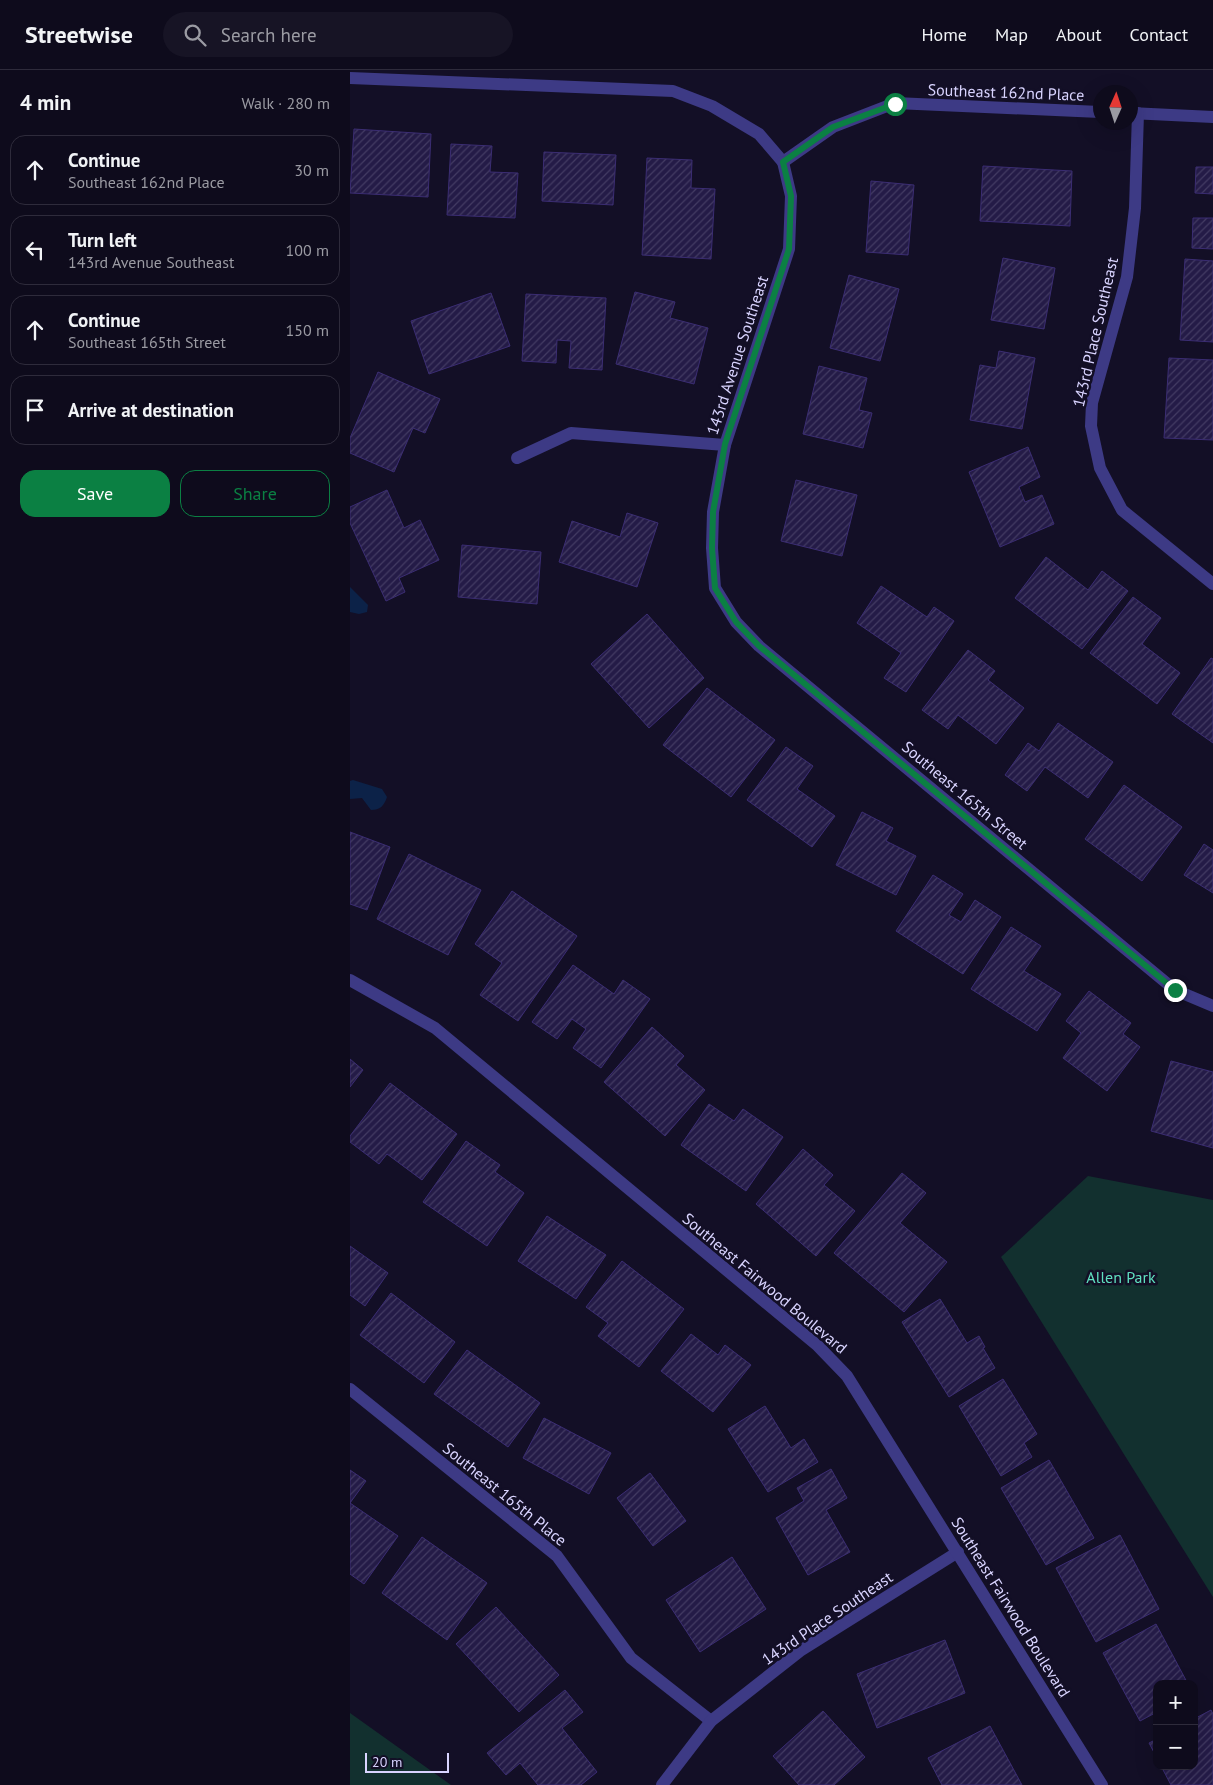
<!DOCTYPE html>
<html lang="en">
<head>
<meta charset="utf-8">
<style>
	:root { --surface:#0e0b1c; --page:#171425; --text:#f1f3f6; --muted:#9b9ba3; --line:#2e2b3b; --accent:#0b8043 }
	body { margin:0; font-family:"PT Sans",sans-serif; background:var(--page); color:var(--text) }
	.controls { position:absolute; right:15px; bottom:15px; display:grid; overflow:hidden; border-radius:10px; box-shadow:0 5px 20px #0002 }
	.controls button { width:45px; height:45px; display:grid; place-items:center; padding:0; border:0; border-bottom:1px solid var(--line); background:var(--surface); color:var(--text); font:25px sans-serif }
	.compass { position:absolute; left:743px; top:15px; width:45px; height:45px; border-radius:50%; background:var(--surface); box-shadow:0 5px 20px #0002; rotate:3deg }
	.scale { position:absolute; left:15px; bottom:12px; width:84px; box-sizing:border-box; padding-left:5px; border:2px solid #d9d4ff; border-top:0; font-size:14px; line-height:18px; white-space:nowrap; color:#d9d4ff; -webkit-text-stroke:4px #130f26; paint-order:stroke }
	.stop { position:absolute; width:15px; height:15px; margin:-11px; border:4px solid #0b8043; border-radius:50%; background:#fff }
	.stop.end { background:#0b8043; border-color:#fff; box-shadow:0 1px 5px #0008 }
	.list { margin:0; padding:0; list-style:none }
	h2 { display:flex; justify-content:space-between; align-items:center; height:65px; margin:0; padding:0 20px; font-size:21px }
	h2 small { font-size:16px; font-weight:400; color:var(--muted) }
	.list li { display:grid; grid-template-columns:32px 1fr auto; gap:15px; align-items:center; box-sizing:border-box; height:70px; margin:0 10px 10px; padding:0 10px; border:1px solid var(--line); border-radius:15px }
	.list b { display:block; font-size:19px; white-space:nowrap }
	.list p { margin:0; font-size:16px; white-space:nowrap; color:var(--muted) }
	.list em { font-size:16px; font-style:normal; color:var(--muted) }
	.actions { display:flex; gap:10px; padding:15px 20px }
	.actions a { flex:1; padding:11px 0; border:1px solid var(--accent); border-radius:15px; text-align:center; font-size:18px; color:var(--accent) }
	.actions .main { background:var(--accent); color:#fff }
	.icon { flex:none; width:28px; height:28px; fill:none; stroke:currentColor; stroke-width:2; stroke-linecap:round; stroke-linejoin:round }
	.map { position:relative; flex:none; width:863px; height:1715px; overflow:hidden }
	header { display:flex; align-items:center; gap:30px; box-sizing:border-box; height:70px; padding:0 25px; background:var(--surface); border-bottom:1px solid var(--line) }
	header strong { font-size:24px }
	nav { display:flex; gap:28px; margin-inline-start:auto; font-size:18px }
	.search { width:350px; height:45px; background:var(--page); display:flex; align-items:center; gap:12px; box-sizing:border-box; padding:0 18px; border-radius:28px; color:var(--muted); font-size:19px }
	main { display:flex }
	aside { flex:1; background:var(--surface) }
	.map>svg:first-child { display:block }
	.green { fill:#12302f }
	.water { fill:#0c2248 }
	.building { fill:url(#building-hatch); stroke:#3b2d73 }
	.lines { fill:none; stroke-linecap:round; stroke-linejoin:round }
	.minor { stroke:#3d3a85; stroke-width:12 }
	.tertiary { stroke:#3d3a85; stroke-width:12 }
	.route { stroke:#0b8043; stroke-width:6 }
	.labels { text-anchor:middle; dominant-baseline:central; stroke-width:5; stroke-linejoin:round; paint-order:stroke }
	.street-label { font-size:16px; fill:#d9d4ff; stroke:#130f26 }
	.park-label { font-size:16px; fill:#5fe0c0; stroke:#130f26 }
</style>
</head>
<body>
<header>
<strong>Streetwise</strong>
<div class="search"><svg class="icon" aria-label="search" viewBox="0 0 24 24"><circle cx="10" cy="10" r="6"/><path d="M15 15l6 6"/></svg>Search here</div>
<nav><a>Home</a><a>Map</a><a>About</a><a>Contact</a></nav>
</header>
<main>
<aside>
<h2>4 min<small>Walk · 280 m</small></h2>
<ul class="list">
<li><svg class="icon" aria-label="ahead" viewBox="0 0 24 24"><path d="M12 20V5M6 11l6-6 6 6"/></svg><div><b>Continue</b><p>Southeast 162nd Place</p></div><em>30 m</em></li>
<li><svg class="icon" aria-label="left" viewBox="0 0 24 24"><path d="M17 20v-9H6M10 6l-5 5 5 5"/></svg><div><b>Turn left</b><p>143rd Avenue Southeast</p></div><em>100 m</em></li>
<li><svg class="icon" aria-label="ahead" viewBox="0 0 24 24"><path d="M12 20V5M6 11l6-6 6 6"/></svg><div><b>Continue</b><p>Southeast 165th Street</p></div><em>150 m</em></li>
<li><svg class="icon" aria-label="arrive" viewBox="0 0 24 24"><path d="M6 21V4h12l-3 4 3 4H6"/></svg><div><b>Arrive at destination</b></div></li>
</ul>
<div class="actions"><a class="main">Save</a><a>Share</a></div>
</aside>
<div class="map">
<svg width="863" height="1715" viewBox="0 0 863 1715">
	<defs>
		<pattern id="building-hatch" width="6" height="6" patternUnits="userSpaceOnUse" patternTransform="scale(1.25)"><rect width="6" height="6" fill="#241b47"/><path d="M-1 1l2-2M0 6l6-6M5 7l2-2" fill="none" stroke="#433b63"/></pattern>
	</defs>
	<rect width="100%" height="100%" fill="#130f26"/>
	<g class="green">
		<path d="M738,1106L863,1130V1527L651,1187Z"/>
		<path d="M0,1643L101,1715H0Z"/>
	</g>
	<g class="water">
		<path d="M0,517L18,535L17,542L9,544L0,542Z"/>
		<path d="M3,710L32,719L37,727C34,736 30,740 21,740L12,728L0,729V711Z"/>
	</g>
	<g class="building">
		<path d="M4,59L81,64L78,127L0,123Z"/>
		<path d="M101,74L142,76L140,102L168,103L165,148L97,145Z"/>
		<path d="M194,82L266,85L263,135L192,131Z"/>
		<path d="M297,88L342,90L341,118L365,119L361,189L292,185Z"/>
		<path d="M633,96L722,101L720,156L630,151Z"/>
		<path d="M846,97H863V124L845,123Z"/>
		<path d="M521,111L564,115L558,185L516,182Z"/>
		<path d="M843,148H863V179L842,178Z"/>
		<path d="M653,188L705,198L694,259L641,250Z"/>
		<path d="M835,189L863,191V272L830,270Z"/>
		<path d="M499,205L549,219L530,291L480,278Z"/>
		<path d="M285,222L325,232L320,248L358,258L344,314L266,294Z"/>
		<path d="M141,223L160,276L79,304L61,251Z"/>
		<path d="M176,224L256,228L252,300L219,298L221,271L207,270L206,293L172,291Z"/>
		<path d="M649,281L685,288L672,359L620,350L630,295L646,298Z"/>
		<path d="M819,288L863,290V370L814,368Z"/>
		<path d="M469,296L517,308L509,340L522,343L513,378L453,364Z"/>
		<path d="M28,302L90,329L75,363L63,358L44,402L0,383V368Z"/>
		<path d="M678,377L690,407L669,417L675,432L692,425L704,454L650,477L619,402Z"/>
		<path d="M446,410L507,425L492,486L431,471Z"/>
		<path d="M37,420L54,458L70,450L89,490L49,508L55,522L36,531L0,453V437Z"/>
		<path d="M277,443L308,453L287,517L209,492L222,451L270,467Z"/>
		<path d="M112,475L191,482L187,534L108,527Z"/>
		<path d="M696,487L738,520L752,501L778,521L732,579L665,528Z"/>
		<path d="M531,516L577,547L584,537L604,551L556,622L534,608L551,583L507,553Z"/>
		<path d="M783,527L811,548L792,574L830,603L807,634L740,583Z"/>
		<path d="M297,544L354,608L299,658L241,594Z"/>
		<path d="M618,580L645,601L638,610L674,638L646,674L608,645L598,659L572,640Z"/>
		<path d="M861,588L863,589V673L822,644Z"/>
		<path d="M357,618L425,670L381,727L313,675Z"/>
		<path d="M708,653L763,692L738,728L695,697L677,721L655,705L678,673L689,681Z"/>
		<path d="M436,677L463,696L447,719L485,746L462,777L397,730Z"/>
		<path d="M774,715L832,757L792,811L735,769Z"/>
		<path d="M512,742L543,758L536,771L566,786L546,825L486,795Z"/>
		<path d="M0,762L40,777L17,840L0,834Z"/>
		<path d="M854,774L863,780V823L834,805Z"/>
		<path d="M59,784L131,820L98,885L27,849Z"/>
		<path d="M583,805L613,824L599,845L611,852L625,830L651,847L613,904L546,861Z"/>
		<path d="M162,821L227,866L168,951L130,925L152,893L125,874Z"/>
		<path d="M661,857L691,876L674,901L711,924L687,961L621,919Z"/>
		<path d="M223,895L264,924L273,910L300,929L251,998L223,978L236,959L222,949L207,969L182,952Z"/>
		<path d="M739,921L781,953L773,964L790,977L757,1021L713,988L731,963L716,951Z"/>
		<path d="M302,957L334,986L326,995L355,1020L315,1066L254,1012Z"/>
		<path d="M0,989L13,1000L0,1017Z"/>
		<path d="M821,991L863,1002V1078L801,1061Z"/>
		<path d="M40,1013L107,1064L72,1110L37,1084L29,1094L0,1072V1066Z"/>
		<path d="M359,1034L384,1051L393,1039L433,1067L396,1121L331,1075Z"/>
		<path d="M116,1071L150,1095L145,1102L174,1123L137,1176L73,1132Z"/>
		<path d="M453,1079L483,1105L474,1115L505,1141L466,1186L406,1134Z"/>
		<path d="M552,1103L576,1123L550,1153L597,1192L554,1242L484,1183Z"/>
		<path d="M197,1146L256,1185L226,1229L168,1191Z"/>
		<path d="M0,1176L38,1203L15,1236L0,1225Z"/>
		<path d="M272,1191L334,1239L289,1297L248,1266L258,1253L236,1237Z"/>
		<path d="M41,1223L105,1272L74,1313L10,1265Z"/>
		<path d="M590,1229L617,1273L629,1266L635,1277L633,1278L645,1298L599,1327L552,1252Z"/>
		<path d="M341,1264L368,1285L375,1275L401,1295L363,1342L311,1301Z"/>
		<path d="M117,1280L190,1333L158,1377L84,1324Z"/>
		<path d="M653,1309L687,1364L674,1373L682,1387L651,1406L609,1336Z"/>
		<path d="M415,1336L441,1378L454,1369L468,1392L418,1422L378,1359Z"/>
		<path d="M194,1348L261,1383L239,1424L173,1388Z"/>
		<path d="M699,1390L744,1468L696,1495L651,1418Z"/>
		<path d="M481,1399L497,1428L476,1440L500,1482L458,1505L426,1448L454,1431L447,1418Z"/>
		<path d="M0,1400L16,1411L0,1433L48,1466L14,1514L0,1504Z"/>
		<path d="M300,1403L336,1451L303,1476L267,1428Z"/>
		<path d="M770,1465L809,1539L746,1572L706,1498Z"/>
		<path d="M72,1467L137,1513L97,1570L32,1523Z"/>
		<path d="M382,1487L416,1539L350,1582L316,1530Z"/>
		<path d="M146,1537L209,1605L169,1642L106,1574Z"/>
		<path d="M806,1554L838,1614H807V1642L790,1651L753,1583Z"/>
		<path d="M595,1570L615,1623L527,1658L507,1604Z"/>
		<path d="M215,1620L233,1642L212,1658L247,1702L231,1715H188L170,1693L156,1705L137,1683Z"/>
		<path d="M861,1640L863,1644V1715H821L811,1696H844V1649Z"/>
		<path d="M473,1641L515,1687L484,1715H449L423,1686Z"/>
		<path d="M640,1656L672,1715H592L578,1688Z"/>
		<path d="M807,1669V1688L799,1673Z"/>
	</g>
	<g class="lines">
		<g class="minor">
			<path d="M0,8L323,21L362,36L409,64L433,92L483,57L545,33L750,42"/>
			<path d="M780,43L863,47"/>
			<path d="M788,43L785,138L777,207L742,333L741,356L750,398L772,440L863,514"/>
			<path d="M433,92L441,126L439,179L375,375L363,442L362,478L365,518L386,552L409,576L825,920L863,936"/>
			<path d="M167,388L221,363L375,375"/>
			<path d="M0,1319L207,1486L281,1588L361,1651"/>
			<path d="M312,1715L361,1651L450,1581L608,1482"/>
		</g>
		<path class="tertiary" d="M0,910L85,958L468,1276L497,1306L752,1715"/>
	</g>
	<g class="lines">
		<path class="route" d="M545,34L483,57L433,92L441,126L439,179L375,374L363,442L362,478L365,518L386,552L409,576L825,920"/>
	</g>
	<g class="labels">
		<g class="street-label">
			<text transform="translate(656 22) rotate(2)">Southeast 162nd Place</text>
			<text transform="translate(745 262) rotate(-77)">143rd Place Southeast</text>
			<text transform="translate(387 285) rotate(-72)">143rd Avenue Southeast</text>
			<text transform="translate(615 725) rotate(40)">Southeast 165th Street</text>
			<text transform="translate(415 1213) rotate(40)">Southeast Fairwood Boulevard</text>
			<text transform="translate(155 1424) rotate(39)">Southeast 165th Place</text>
			<text transform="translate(661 1537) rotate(58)">Southeast Fairwood Boulevard</text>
			<text transform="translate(477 1548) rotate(-34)">143rd Place Southeast</text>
		</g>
		<g class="park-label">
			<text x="771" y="1207">Allen Park</text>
		</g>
	</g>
</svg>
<div class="controls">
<button>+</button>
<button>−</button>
</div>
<svg class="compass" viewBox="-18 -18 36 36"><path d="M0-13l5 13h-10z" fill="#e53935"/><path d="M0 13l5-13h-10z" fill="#9b9ba3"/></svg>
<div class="scale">20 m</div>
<div class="stop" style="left:545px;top:34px"></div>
<div class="stop end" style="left:825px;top:920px"></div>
</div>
</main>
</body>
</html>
